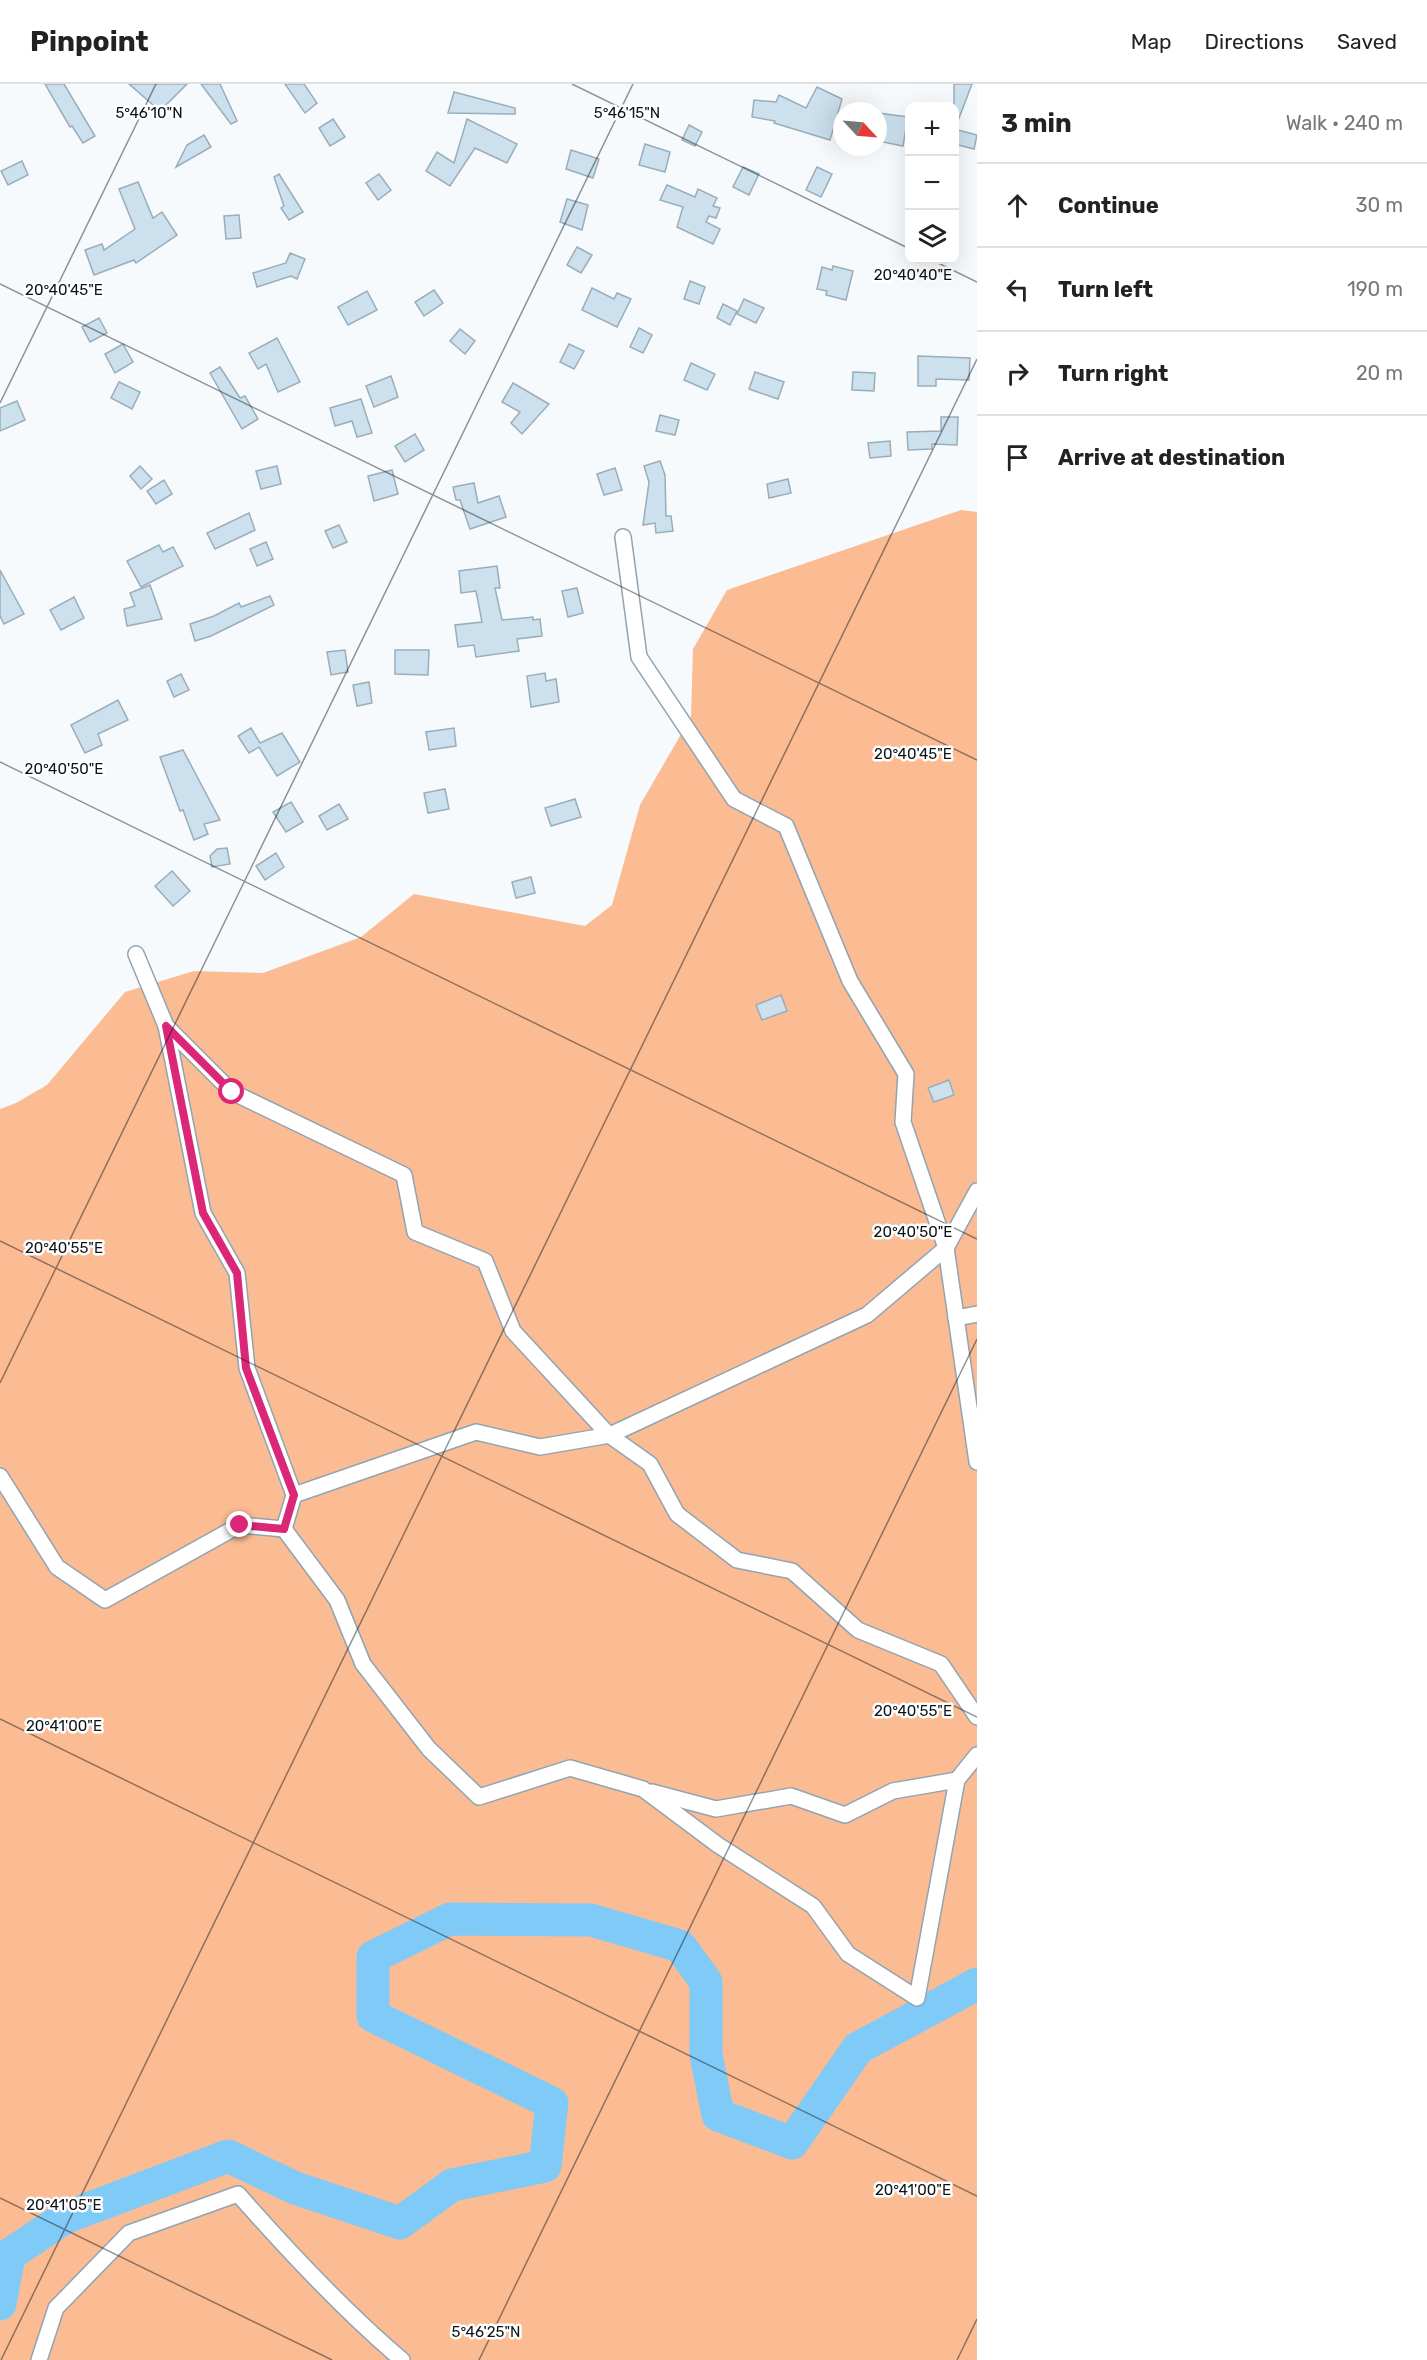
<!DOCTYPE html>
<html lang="en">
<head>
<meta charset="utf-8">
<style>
	:root { --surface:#fff; --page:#f2f2f2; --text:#222; --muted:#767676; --line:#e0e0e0 }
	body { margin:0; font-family:Rubik,sans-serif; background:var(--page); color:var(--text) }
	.controls { position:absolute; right:18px; top:18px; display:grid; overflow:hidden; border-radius:12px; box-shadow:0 6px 24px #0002 }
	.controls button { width:54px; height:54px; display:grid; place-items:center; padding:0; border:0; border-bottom:2px solid var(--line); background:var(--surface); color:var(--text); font:30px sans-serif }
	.compass { position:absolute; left:833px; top:18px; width:54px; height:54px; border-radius:50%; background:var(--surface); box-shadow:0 6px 24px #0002; rotate:116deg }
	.stop { position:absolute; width:18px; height:18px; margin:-14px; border:4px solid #db2777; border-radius:50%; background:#fff }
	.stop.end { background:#db2777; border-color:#fff; box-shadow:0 2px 6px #0008 }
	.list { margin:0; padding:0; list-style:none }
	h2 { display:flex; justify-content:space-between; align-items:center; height:78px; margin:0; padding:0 24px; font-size:26px }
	h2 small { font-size:20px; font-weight:400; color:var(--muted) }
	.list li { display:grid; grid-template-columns:39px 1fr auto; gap:18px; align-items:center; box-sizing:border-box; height:84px; padding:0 24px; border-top:2px solid var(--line) }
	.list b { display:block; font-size:22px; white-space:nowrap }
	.list em { font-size:20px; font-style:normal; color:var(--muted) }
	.icon { flex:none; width:33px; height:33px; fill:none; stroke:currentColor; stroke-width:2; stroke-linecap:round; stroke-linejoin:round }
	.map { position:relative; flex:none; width:977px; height:2276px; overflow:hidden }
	header { display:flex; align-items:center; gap:36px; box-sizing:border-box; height:84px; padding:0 30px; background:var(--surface); border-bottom:2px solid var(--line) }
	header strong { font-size:28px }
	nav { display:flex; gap:33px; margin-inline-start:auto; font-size:21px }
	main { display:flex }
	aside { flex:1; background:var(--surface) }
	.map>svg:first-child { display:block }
	.green { fill:#fbbb93 }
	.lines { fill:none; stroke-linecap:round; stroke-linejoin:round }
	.river { stroke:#80caf8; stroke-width:33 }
	.building { fill:#cce0ee; stroke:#9aadba; stroke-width:1.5 }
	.minor-casing { stroke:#91a4b1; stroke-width:18 }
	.minor { stroke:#fff; stroke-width:15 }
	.route { stroke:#db2777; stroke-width:8 }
	.ticks { fill:none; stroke:#0d1419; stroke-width:1.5; stroke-opacity:0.45 }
	.ticks-label { font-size:15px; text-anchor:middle; fill:#0d1419; stroke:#fff; stroke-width:5; stroke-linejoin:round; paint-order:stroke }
</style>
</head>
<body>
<header>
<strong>Pinpoint</strong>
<nav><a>Map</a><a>Directions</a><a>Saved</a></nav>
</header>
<main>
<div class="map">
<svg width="977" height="2276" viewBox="0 0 977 2276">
	<rect width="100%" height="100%" fill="#f6fafd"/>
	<path class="green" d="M961,426L977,428V2276H0V1025L16,1019L47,1001L125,908L194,887L263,889L361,853L414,810L585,842L612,821L640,721L691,633L693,565L727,506Z"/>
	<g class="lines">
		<path class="river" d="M0,2220L9,2171L64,2134L228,2072L295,2104L400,2139L452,2101L545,2082L552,2019L373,1932V1873L450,1835L591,1836L680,1862L706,1898V1971L718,2031L792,2059L858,1964L977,1900"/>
	</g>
	<g class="building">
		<path d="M45,0H64L95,52L83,59L72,42L70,43Z"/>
		<path d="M129,0H187L160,27Z"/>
		<path d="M201,0H220L237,37L231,40Z"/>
		<path d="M285,0H304L317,19L305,29Z"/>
		<path d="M954,0H972L956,42H954Z"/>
		<path d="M817,3L842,15L830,56L774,39L775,37L752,33L754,16L776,18L779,11L806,24Z"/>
		<path d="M454,8L515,24V30L448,29Z"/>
		<path d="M878,29L908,33L903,62L878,57Z"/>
		<path d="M333,35L345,53L330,62L319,44Z"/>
		<path d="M467,35L517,60L507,79L475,64L450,102L426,87L437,68L454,79Z"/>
		<path d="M689,41L702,48L695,62L682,56Z"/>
		<path d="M954,45L977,51L974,65L954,60Z"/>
		<path d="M204,51L211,63L176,83L187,61Z"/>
		<path d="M645,60L670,68L665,88L639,81Z"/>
		<path d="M571,66L599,75L593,94L566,85Z"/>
		<path d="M22,77L28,91L8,101L1,87Z"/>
		<path d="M743,83L759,90L749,111L733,103Z"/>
		<path d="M817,83L832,90L821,113L806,106Z"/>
		<path d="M279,90L303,128L289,136L281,124L284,122L274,93Z"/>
		<path d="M379,90L391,106L378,116L366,99Z"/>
		<path d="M138,98L153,134L162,128L177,151L136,179L134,176L94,191L85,166L102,160L104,166L135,145L119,105Z"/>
		<path d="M667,101L695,113L698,105L717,114L713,122L720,124L716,134L709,132L706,138L720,145L713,160L677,143L683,123L660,116Z"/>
		<path d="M567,115L588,121L582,146L560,138Z"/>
		<path d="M239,131L241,154L226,155L224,132Z"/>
		<path d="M577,163L592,171L581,189L567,181Z"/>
		<path d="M290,169L305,175L297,195L291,192L257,203L253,189L286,179Z"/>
		<path d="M833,182L853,187L846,216L826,211L827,207L817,205L822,183L832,186Z"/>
		<path d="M690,197L705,203L699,220L684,215Z"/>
		<path d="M592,204L614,215L617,209L631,215L617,243L582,226Z"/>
		<path d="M434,206L443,219L424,232L415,218Z"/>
		<path d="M367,207L377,226L348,241L338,223Z"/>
		<path d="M744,215L764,224L756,239L737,230Z"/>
		<path d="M723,220L737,227L730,241L717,234Z"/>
		<path d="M99,234L107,249L90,258L82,243Z"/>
		<path d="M639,244L652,251L643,269L630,263Z"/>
		<path d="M460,245L475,257L465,270L450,257Z"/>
		<path d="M277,254L300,298L278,308L266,280L258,285L249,269Z"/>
		<path d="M123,260L133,278L115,289L105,270Z"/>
		<path d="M569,260L584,267L574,285L560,278Z"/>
		<path d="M918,272L970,274L969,296L936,295V302H918Z"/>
		<path d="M691,279L715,290L707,306L684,296Z"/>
		<path d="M220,283L240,314L245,312L258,335L242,345L210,289Z"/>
		<path d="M755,288L784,298L778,315L749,305Z"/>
		<path d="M853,288L875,289L874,307L852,306Z"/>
		<path d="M391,292L398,313L374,323L366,302Z"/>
		<path d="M119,298L140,308L132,325L111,314Z"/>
		<path d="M513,299L549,320L522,350L511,339L520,328L502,318Z"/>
		<path d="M361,315L372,349L357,353L352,337L335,342L330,324Z"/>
		<path d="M17,317L25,336L0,347V324Z"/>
		<path d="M660,331L679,336L675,351L656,347Z"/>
		<path d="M941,333H958L957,361L932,360V365L908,366L907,348L941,347Z"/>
		<path d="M415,350L424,366L405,378L395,362Z"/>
		<path d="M890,357L891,372L870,374L868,359Z"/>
		<path d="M660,377L665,391L666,432H671L673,447L656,449L655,439L643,441L649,398L644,382Z"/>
		<path d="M140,382L152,395L141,405L130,392Z"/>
		<path d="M277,382L281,400L261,405L256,387Z"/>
		<path d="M615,384L622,406L604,411L597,390Z"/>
		<path d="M392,386L398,410L374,417L368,392Z"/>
		<path d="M788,395L791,409L769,414L767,400Z"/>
		<path d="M164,396L172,410L156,420L147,407Z"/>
		<path d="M474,399L478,419L499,412L506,433L470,445L460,416H456L453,403Z"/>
		<path d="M249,429L255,446L215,465L207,449Z"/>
		<path d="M339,441L347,458L333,464L325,447Z"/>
		<path d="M266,458L273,475L257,482L250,465Z"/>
		<path d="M159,461L163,468L173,463L183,482L141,503L127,477Z"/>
		<path d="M497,482L500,504H495L502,536L533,533V536L540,535L542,552L517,555L519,567L476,573L474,561L458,563L455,541L482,538L476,507L461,509L459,487Z"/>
		<path d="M0,486L24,530L4,540L0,532Z"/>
		<path d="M150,501L162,535L127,542L124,525L135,522L130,509Z"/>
		<path d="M577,504L583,529L568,533L562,507Z"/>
		<path d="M270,512L274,521L211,552L195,557L190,540L214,532L239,519L241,523Z"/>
		<path d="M74,513L84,534L61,546L50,526Z"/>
		<path d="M345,566L348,588L331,591L327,568Z"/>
		<path d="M395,566H429L428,591L395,590Z"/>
		<path d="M545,589L546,597L556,595L559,618L531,623L527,592Z"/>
		<path d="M181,590L189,606L174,613L167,597Z"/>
		<path d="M369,598L372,619L357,622L353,601Z"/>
		<path d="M118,616L128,636L98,650L102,661L85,669L71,641Z"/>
		<path d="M251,644L260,659L282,649L300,678L277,692L259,663L249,669L238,652Z"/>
		<path d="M454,644L456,662L429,666L426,648Z"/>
		<path d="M183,666L220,736L204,740L208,750L194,756L183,726L180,727L160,673Z"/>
		<path d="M445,705L449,725L428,729L424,709Z"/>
		<path d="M575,715L581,733L551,742L545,724Z"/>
		<path d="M291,718L303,738L286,748L273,728Z"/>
		<path d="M339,720L348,735L327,746L319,732Z"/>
		<path d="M227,764L230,780L212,783L210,772L217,765Z"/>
		<path d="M276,769L284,783L265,796L256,782Z"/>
		<path d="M172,787L190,807L173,822L155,802Z"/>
		<path d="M531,793L535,809L516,814L512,798Z"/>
		<path d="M781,911L787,927L762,936L756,921Z"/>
		<path d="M949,996L954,1011L934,1018L928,1004Z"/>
	</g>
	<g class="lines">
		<defs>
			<g id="minor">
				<path d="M623,453L639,573L734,715L786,742L850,897L906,990L903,1038L946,1164L977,1378"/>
				<path d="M136,870L166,942L232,1008L404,1091L415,1148L485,1177L513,1247L609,1351L650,1380L677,1430L737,1476L792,1487L858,1546L941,1580L977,1633"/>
				<path d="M166,942L203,1129L237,1189L247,1284L294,1411L284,1445"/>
				<path d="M956,1234L977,1230"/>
				<path d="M0,1392L57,1483L105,1516L240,1441L284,1445L337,1516L363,1580L429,1665L479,1713L570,1684L643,1705L718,1761L813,1822L848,1870L917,1914L957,1696L977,1671"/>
				<path d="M294,1411L476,1348L540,1363L610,1351L867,1231L946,1164L977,1107"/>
				<path d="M652,1708L716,1725L791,1712L845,1731L893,1707L957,1696"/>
				<path d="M39,2276L56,2224L129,2149L238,2110C289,2168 343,2226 402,2276"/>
			</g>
		</defs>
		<use href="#minor" class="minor-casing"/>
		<use href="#minor" class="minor"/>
	</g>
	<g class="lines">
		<path class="route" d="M232,1008L166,942L203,1129L237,1189L246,1284L294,1411L284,1445L240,1441"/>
	</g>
	<path class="ticks" d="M572,0L910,165M932,176L977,198M0,200L977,676M0,319L156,0M0,678L977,1155M0,1157L977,1633M0,1299L633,0M0,1635L977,2112M0,2114L332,2276M1,2276L977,275M479,2276L977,1255M957,2276L977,2235"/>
	<g class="ticks-label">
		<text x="149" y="34">5°46'10"N</text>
		<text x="627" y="34">5°46'15"N</text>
		<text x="913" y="196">20°40'40"E</text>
		<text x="64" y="211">20°40'45"E</text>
		<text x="913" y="675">20°40'45"E</text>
		<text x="64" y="690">20°40'50"E</text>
		<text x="913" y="1153">20°40'50"E</text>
		<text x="64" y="1169">20°40'55"E</text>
		<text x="913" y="1632">20°40'55"E</text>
		<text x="64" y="1647">20°41'00"E</text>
		<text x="913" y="2111">20°41'00"E</text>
		<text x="64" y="2126">20°41'05"E</text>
		<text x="486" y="2253">5°46'25"N</text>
	</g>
</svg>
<div class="controls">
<button>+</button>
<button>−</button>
<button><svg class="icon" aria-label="layers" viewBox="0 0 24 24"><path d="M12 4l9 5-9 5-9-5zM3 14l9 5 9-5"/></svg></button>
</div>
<svg class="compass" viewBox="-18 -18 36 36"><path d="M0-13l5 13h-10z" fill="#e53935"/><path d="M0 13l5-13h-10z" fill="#767676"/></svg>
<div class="stop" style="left:232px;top:1008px"></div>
<div class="stop end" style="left:240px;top:1441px"></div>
</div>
<aside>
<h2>3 min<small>Walk · 240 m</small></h2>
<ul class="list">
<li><svg class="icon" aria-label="ahead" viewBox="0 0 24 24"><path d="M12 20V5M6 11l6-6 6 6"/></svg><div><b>Continue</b></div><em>30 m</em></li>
<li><svg class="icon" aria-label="left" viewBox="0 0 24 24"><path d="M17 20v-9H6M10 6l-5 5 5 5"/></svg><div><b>Turn left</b></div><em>190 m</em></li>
<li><svg class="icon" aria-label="right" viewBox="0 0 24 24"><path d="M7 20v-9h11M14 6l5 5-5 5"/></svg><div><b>Turn right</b></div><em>20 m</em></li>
<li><svg class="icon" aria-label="arrive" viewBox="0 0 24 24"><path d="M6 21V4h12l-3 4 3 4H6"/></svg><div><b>Arrive at destination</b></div></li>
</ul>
</aside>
</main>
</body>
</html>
